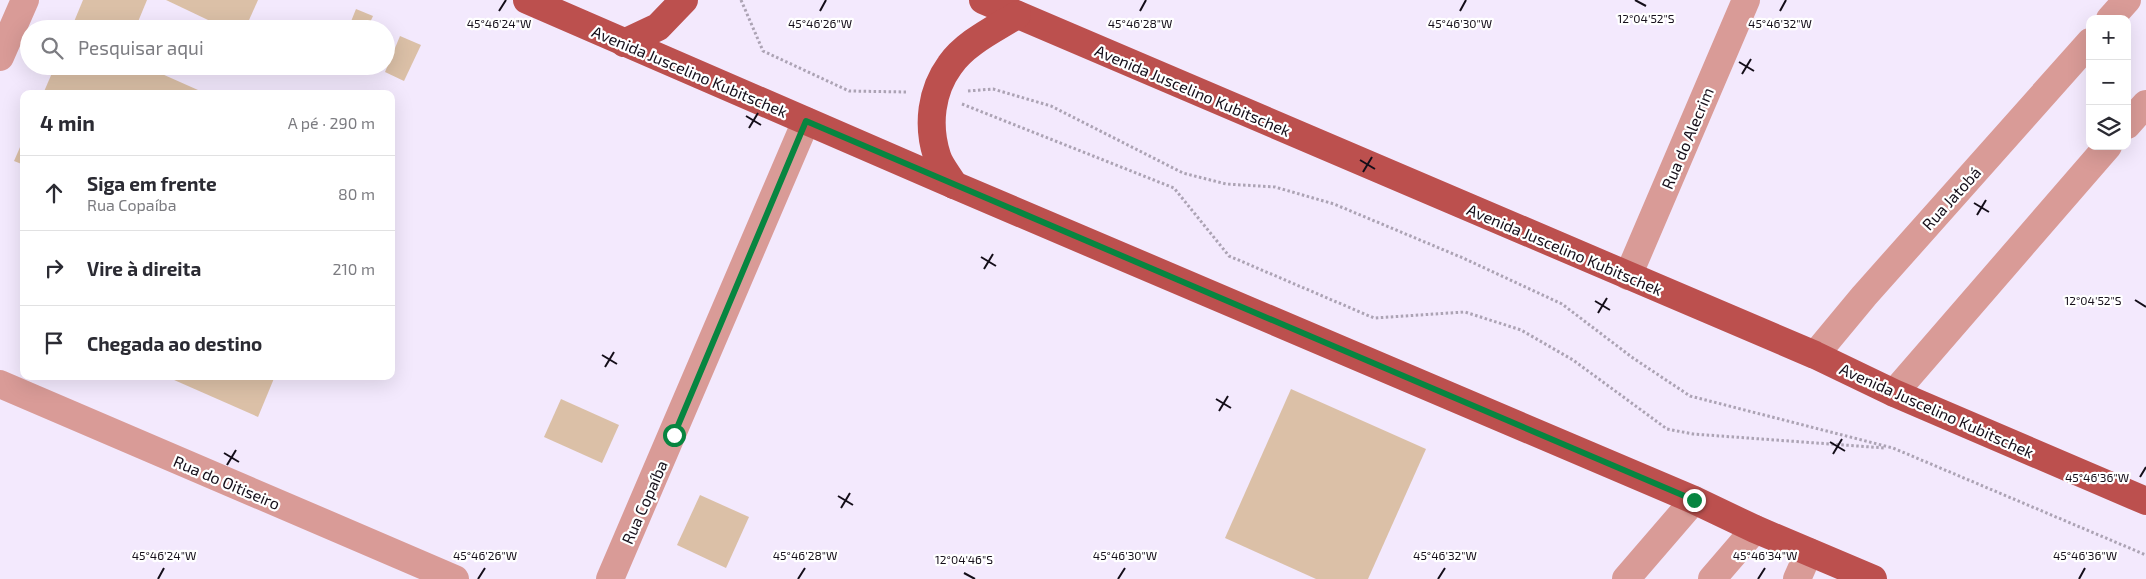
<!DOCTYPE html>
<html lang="pt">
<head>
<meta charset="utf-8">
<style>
	:root { --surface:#fff; --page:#f2f2f3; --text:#2b2b33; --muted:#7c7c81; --line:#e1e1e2 }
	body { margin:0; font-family:"Exo 2",sans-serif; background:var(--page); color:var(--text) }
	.controls { position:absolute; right:15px; top:15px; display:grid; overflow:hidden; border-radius:10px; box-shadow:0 5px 20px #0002 }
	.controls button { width:45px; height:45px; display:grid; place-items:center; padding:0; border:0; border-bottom:1px solid var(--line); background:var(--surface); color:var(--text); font:25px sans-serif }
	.stop { position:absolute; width:15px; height:15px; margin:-11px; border:4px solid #078540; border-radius:50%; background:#fff }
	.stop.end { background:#078540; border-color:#fff; box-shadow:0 1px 5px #0008 }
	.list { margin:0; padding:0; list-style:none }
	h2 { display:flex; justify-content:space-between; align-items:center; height:65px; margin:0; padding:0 20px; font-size:21px }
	h2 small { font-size:16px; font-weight:400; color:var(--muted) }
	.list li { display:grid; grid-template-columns:32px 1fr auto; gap:15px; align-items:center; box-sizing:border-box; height:75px; padding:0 20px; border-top:1px solid var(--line) }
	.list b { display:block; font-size:19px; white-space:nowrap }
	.list p { margin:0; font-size:16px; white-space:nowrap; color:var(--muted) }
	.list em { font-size:16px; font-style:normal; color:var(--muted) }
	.icon { flex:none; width:28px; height:28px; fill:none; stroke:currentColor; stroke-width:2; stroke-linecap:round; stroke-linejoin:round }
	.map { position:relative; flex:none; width:2146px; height:579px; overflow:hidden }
	.search { position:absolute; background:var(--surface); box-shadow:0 5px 20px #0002; left:20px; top:20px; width:375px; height:55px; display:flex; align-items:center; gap:12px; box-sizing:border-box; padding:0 18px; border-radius:28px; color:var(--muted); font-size:19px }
	.panel { position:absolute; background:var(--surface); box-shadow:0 5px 20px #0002; left:20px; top:90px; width:375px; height:290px; border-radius:10px }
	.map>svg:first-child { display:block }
	.building { fill:#dbc0a7 }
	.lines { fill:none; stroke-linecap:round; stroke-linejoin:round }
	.path { stroke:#aca3b4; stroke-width:3; stroke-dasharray:2.5 2.5; stroke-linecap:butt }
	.minor { stroke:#d99b97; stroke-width:28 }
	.major { stroke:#bc504e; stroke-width:28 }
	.route { stroke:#078540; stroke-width:6 }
	.ticks { fill:none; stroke:#140e19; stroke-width:2 }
	.labels { text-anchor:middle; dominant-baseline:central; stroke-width:4.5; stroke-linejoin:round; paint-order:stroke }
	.street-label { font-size:16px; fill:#140e19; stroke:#fff }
	.ticks-label { font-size:12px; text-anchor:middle; fill:#140e19; stroke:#fff; stroke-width:4.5; stroke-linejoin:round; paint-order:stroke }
</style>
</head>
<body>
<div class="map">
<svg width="2146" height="579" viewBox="0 0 2146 579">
	<rect width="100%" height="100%" fill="#f3e9fd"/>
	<g class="building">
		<path d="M83,0H147L135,29H71Z"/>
		<path d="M166,0H258L245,29H227Z"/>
		<path d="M356,9L373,16L367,29H348Z"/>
		<path d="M400,36L421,45L404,81L385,72Z"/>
		<path d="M55,66H144L207,94H43Z"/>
		<path d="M24,138V165L14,161Z"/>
		<path d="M165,376H275L258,417Z"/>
		<path d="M1291,389L1426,449L1368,579H1316L1225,538Z"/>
		<path d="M561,399L619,425L602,463L544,437Z"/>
		<path d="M700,495L749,517L726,568L677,545Z"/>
	</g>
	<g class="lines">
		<g class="path">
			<path d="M741,0L763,51L849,91L906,92"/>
			<path d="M968,91L993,89L1051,106L1183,173L1226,184L1275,187L1334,204L1463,258L1562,304L1633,358L1690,396L1893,448L2146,555"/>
			<path d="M962,104L1174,188L1229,256L1374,318L1465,312L1521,330L1573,360L1667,429L1693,434L1885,448"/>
		</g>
		<g class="minor">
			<path d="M2110,19L2127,0"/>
			<path d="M0,57L25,0"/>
			<path d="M2127,125L2146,104"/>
			<path d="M1628,276L1746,0"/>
			<path d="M1815,355L1864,296L2090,42"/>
			<path d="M0,384L455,579"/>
			<path d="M1894,393L2108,146"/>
			<path d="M610,579L806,121"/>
			<path d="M1626,579L1694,500"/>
			<path d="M1712,579L1755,529"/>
			<path d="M1797,579L1809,552"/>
		</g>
		<g class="major">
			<path d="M527,0L954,185L1694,500L1755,529L1873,579"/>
			<path d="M983,0L1815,355L1894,393L2146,501"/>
			<path d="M624,43L658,27L684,0"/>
			<path d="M954,185C949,176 940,166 937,156C927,125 931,91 950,65C965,43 995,29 1017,15"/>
		</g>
	</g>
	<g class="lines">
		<path class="route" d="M674,435L806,121L1694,500"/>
	</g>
	<path class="ticks" d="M1635,0L1646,6M499,11L506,0M820,11L826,0M1140,11L1146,0M1460,11L1466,0M1780,11L1786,0M1739,62L1754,71M1742,74L1751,59M746,116L761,125M749,128L758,113M1360,160L1375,169M1363,172L1372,157M1974,203L1989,212M1977,215L1986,200M981,257L996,266M984,269L993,254M2135,300L2146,307M1595,301L1610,310M1598,313L1607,298M602,355L617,364M605,367L614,352M1216,399L1231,408M1219,411L1228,396M1830,442L1845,451M224,453L239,462M1833,454L1842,439M227,465L236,450M2140,477L2146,467M838,496L853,505M841,508L850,493M964,573L975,579M158,579L164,568M478,579L485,568M798,579L805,568M1118,579L1125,568M1438,579L1445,568M1758,579L1765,568M2079,579L2085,568"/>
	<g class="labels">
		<g class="street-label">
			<text transform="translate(690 71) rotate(23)">Avenida Juscelino Kubitschek</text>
			<text transform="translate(1193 90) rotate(23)">Avenida Juscelino Kubitschek</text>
			<text transform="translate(1687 138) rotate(-67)">Rua do Alecrim</text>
			<text transform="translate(1951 198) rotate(-48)">Rua Jatobá</text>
			<text transform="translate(1565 249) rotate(23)">Avenida Juscelino Kubitschek</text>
			<text transform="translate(1937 410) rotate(24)">Avenida Juscelino Kubitschek</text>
			<text transform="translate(227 482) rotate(23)">Rua do Oitiseiro</text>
			<text transform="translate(644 502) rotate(-66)">Rua Copaíba</text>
		</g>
	</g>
	<g class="ticks-label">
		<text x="1646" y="23">12°04'52"S</text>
		<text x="499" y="28">45°46'24"W</text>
		<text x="820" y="28">45°46'26"W</text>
		<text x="1460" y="28">45°46'30"W</text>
		<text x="1780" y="28">45°46'32"W</text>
		<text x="1140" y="28">45°46'28"W</text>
		<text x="2093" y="305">12°04'52"S</text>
		<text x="2097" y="482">45°46'36"W</text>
		<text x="164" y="560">45°46'24"W</text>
		<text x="485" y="560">45°46'26"W</text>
		<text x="805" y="560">45°46'28"W</text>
		<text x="1125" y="560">45°46'30"W</text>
		<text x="1445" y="560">45°46'32"W</text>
		<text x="1765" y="560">45°46'34"W</text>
		<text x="2085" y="560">45°46'36"W</text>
		<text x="964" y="564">12°04'46"S</text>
	</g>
</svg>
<div class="controls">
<button>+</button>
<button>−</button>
<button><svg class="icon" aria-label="layers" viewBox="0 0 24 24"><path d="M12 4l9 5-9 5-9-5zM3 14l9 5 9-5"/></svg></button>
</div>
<div class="stop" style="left:674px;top:435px"></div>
<div class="stop end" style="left:1694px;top:500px"></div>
<div class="search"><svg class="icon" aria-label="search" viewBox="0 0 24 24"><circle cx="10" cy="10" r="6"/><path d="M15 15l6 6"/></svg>Pesquisar aqui</div>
<section class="panel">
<h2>4 min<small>A pé · 290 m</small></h2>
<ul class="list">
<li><svg class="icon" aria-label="ahead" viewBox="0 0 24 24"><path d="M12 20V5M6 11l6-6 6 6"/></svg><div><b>Siga em frente</b><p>Rua Copaíba</p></div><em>80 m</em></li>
<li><svg class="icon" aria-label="right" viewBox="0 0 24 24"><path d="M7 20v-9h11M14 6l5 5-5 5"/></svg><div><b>Vire à direita</b></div><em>210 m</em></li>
<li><svg class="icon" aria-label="arrive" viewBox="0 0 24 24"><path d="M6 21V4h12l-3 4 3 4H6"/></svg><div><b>Chegada ao destino</b></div></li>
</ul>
</section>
</div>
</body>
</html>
